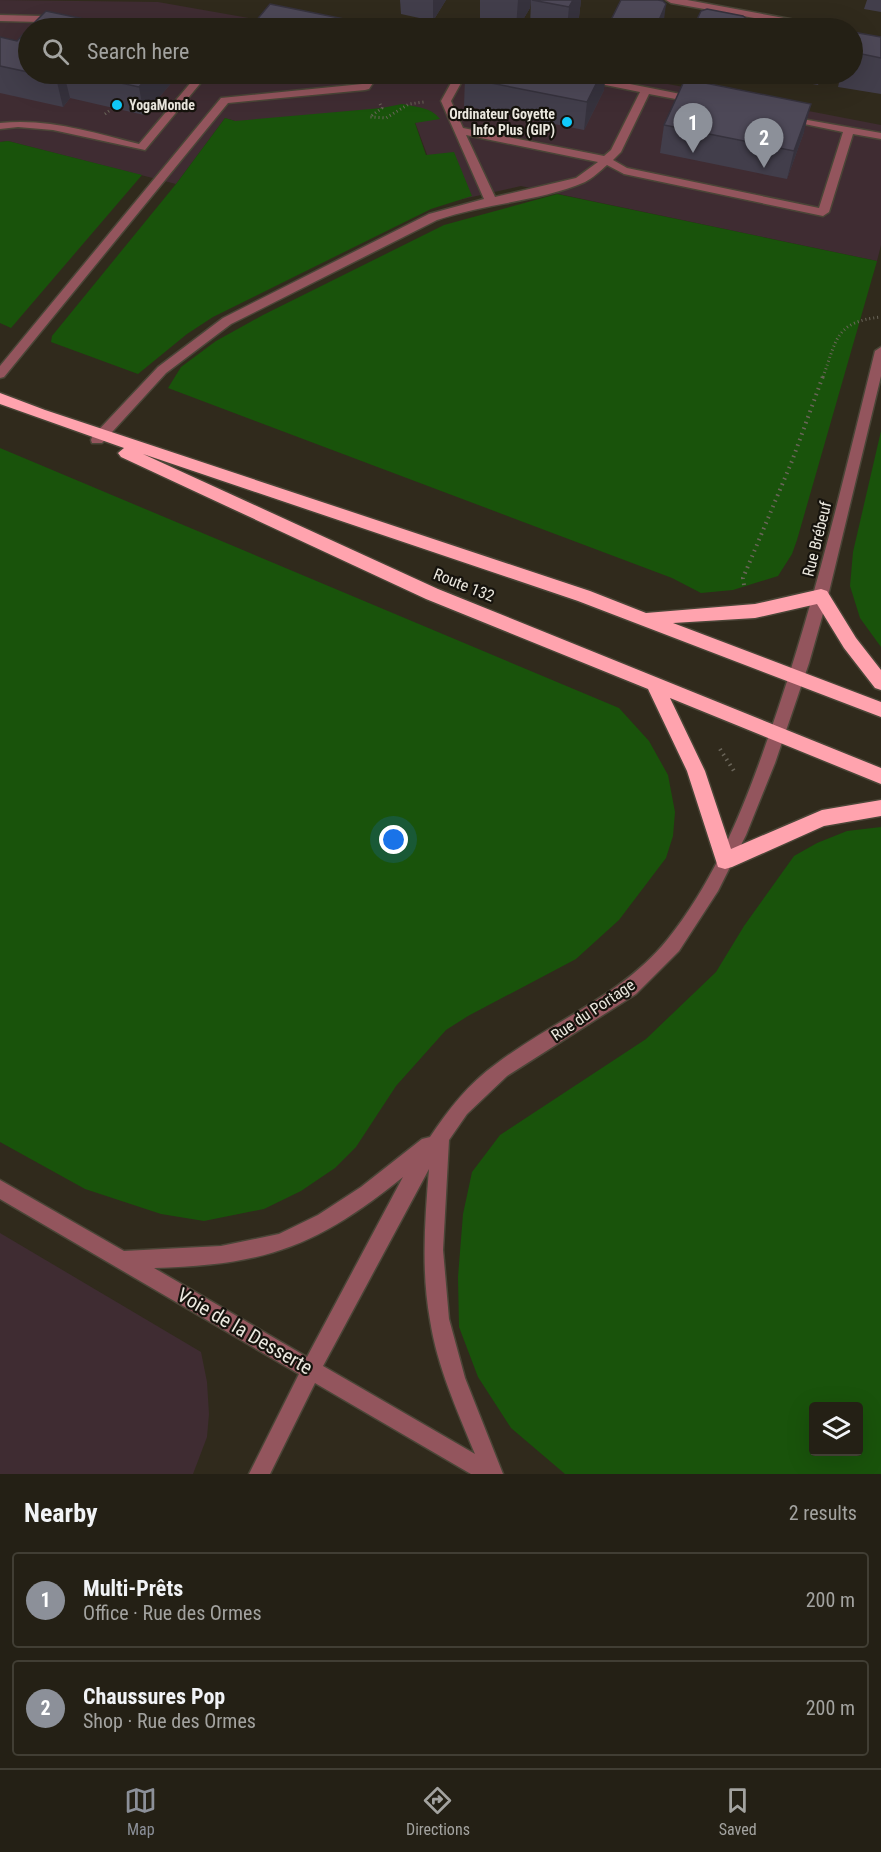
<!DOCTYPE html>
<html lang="en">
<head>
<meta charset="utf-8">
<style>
	:root { --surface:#242015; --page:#302d22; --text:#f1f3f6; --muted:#a3a3a0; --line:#413e34; --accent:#8c9099 }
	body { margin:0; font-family:"Roboto Condensed",sans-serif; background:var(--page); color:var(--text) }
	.controls { position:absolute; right:18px; bottom:18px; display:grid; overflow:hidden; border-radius:6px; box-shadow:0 6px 24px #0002 }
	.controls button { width:54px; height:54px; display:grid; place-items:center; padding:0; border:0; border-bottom:2px solid var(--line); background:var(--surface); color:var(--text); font:30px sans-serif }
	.you { position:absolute; left:394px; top:840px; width:21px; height:21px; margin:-15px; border:4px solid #fff; border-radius:50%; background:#1a73e8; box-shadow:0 0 0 9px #1a73e833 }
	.badge { display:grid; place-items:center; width:39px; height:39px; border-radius:50%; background:var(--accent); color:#fff; font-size:20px; font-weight:700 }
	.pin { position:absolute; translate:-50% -50px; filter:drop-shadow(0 2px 3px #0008) }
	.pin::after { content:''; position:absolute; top:32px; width:21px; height:18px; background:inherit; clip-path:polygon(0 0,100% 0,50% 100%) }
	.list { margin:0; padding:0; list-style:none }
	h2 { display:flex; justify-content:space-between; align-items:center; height:78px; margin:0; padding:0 24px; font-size:26px }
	h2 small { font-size:20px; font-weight:400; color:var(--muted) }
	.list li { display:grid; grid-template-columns:39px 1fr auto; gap:18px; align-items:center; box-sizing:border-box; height:96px; margin:0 12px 12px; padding:0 12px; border:2px solid var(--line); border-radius:6px }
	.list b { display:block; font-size:22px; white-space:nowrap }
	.list p { margin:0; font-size:20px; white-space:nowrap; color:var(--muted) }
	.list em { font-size:20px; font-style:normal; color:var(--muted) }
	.icon { flex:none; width:33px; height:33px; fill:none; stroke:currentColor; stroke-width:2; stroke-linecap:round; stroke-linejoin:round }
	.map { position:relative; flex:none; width:881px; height:1474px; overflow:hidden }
	.search { position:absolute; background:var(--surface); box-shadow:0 6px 24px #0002; left:18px; right:18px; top:18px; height:66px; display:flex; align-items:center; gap:15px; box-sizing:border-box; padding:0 21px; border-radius:33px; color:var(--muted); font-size:22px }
	.sheet { height:294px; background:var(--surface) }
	nav { display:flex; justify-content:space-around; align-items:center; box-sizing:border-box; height:84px; border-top:2px solid var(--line); background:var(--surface); font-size:16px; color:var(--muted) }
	nav a { display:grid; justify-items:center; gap:3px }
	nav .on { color:var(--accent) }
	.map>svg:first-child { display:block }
	.commercial { fill:#3f2c32 }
	.green { fill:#19530b; fill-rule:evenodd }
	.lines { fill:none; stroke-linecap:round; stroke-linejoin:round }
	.minor-casing { stroke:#4a4537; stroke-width:3 }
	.highway-casing { stroke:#4a4537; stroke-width:3 }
	.path-far1 { stroke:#6a6559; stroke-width:3; stroke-dasharray:1 3; stroke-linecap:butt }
	.path { stroke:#6a6559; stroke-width:4; stroke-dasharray:1.5 4.5; stroke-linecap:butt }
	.minor { fill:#93555d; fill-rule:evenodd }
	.highway { fill:#ffa3ae; fill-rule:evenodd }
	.wall { fill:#423e4b }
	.shaded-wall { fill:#36323d }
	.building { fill:#4d4857; stroke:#36323d; stroke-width:1.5 }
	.poi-dot { fill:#11cafa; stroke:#16130d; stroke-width:2 }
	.labels { text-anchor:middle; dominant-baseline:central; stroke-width:4.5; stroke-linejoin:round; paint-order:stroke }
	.far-poi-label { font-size:14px; font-weight:bold; fill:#ebe8df; stroke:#16130d; text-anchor:start }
	.street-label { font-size:16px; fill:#ebe8df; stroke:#16130d }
	.near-street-label { font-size:20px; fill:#ebe8df; stroke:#16130d }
</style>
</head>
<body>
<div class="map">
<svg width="881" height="1474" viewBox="0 0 881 1474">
	<rect width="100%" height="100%" fill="#302a1c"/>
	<g class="commercial">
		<path d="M0,0L158,2L305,28H28V74H616L881,125V245L877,261L521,186L445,203L415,122L235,121L225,118L176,184L8,141L0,142Z"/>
		<path d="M0,1233L201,1352L207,1382L209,1414L207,1437L193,1474H0Z"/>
	</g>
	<g class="green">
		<path d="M402,104C416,107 431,107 440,119L415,123L426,155L454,152L472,196L431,209L213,317L187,334L138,374L51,342L52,336L176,184L225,118L235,121L382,108Z"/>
		<path d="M8,141L142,175L11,328L0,323V142Z"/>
		<path d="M557,194L877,261L797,540L792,554L778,576L733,590L701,593L672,578L168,388L181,367L216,341L263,315L444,225Z"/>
		<path d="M881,431V647L860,618L850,586L853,552Z"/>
		<path d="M0,448L619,708L649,741L668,775L675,812L673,836L666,858L619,920L576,959L468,1016L446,1030L396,1086L356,1147L335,1168L301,1191L264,1209L204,1221L161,1214L85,1189L0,1142Z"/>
		<path d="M881,827V1474H565L511,1428L478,1377L459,1327L458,1277L463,1214L472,1172L500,1135L646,1039L716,972L744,926L794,856L817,843L847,831ZM814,1406H858V1452H814Z"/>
	</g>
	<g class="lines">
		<defs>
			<g id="minor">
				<path d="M666,0H687L822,25L827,28H809L671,3Z"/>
				<path d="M0,15L41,16L91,28H74L41,22L0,21Z"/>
				<path d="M198,74H208L145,150L53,130L18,127L0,129V123C48,118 92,132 139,144Z"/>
				<path d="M369,74H379L369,89L365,90L228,103L4,377L0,378V366L221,98L362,84Z"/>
				<path d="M456,74H466L451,101L463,128L604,156L611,150L640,92L566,77L561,74H579L701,98L702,100L697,103L649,94L621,152L613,160L627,168L819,208L843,132L785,120V116L881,133V139L853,134L829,212L823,216L624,174L607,165C600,171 593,178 585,182C538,202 485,203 437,220L231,324L166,373L102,443H92L91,440L92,437L158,367L223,318L429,214L484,199L441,101ZM466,135L598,162L576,178L495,197Z"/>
				<path d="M881,347V376L828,596L809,663L775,763L746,835L718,891L679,951L636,994L507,1076L467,1114L449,1140L443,1250L449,1319L465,1378L503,1474H471L315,1383L270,1474H249L299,1374L0,1199V1180L124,1251L221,1246L279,1234L318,1215L361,1187L422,1139L430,1137C448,1110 469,1083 496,1064C552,1021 622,996 667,940C714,882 744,808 768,738C813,611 843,481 875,351ZM429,1169C425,1219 421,1270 430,1320C437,1366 457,1410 475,1454L323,1366ZM403,1177L307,1357L154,1268C266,1265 316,1247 403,1177Z"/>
			</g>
			<path id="highway" d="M0,393L45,410L590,591L646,613L755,604L821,589L827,591L856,638L881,670V690L875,688L844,648L817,604L755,618L673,623L881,702V717L578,601L143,454L438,589L881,768V784L670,698L705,771L731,849L822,810L881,800V816L824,826L732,867L725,869L718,867L687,771L648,689L426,599L121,457L118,453L124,448L0,404Z"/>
		</defs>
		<use href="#minor" class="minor-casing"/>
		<use href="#highway" class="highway-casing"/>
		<g class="path-far1">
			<path d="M380,104L382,108L370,117L386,118L409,104L424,102"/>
			<path d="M105,114L113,108"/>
			<path d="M823,377C837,339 835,322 881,317"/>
		</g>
		<g class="path">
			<path d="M744,585L743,578L792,461L823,376"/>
			<path d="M720,749L734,771"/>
		</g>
		<use href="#minor" class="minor"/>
		<use href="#highway" class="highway"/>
	</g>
	<g class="wall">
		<path d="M400,0H446L433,21L401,14Z"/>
		<path d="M480,0H531L530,8L518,28H494L480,26Z"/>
		<path d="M531,0H581L579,17L573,28H530Z"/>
		<path d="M867,0H881V12L864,9Z"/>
		<path d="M611,20L663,28H610Z"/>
		<path d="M28,29V74H179L144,115L70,98L63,107L0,93V37L17,41Z"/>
		<path d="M852,34L881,37V94L838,87L841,74H852Z"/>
		<path d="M304,74H344L339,81Z"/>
		<path d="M708,74H733L731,78Z"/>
		<path d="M774,74H822L818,85L774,77Z"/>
		<path d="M465,78L604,90L584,130L464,106Z"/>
		<path d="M664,125L804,132L787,179L660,153Z"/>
	</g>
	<g class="shaded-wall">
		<path d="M433,0H446L433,21Z"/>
		<path d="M518,0H531L530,8L518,28H516Z"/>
		<path d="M573,0H581L579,17L573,28H567L569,7Z"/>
		<path d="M666,4L663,28H656V27Z"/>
		<path d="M359,22V28H354Z"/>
		<path d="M60,74H64L70,98L63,107L56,78Z"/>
		<path d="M150,74H179L144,115L139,87Z"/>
		<path d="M338,74H344L339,81Z"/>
		<path d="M601,74H606L604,90L584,130L587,102Z"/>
		<path d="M811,104L804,132L787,179L794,151Z"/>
	</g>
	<g class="building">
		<path d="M532,0H573L569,7Z"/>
		<path d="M621,0H658L663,1L666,4L656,27L611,20Z"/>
		<path d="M270,4L359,22L354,28H250Z"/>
		<path d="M707,9L743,16L747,19L744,28H693L701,11Z"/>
		<path d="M46,11L127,28H29Z"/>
		<path d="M790,19L834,27V28H786Z"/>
		<path d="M28,29V72L0,66V37L17,41Z"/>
		<path d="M853,32L881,37V58L852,52Z"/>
		<path d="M34,74H60L56,78Z"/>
		<path d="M79,74H150L139,87Z"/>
		<path d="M467,74H601L587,102L465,78Z"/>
		<path d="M685,79L811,104L794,151L664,125Z"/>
	</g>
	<g class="poi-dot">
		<circle cx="117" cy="105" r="6"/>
		<circle cx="567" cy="122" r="6"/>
	</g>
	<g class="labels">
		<g class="far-poi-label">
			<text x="129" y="105">YogaMonde</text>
			<text x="555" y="114" text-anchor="end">Ordinateur Goyette<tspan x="555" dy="16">Info Plus (GIP)</tspan></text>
		</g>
		<g class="street-label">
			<text transform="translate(817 539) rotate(-76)">Rue Brébeuf</text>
			<text transform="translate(464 585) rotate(22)">Route 132</text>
			<text transform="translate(593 1010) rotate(-34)">Rue du Portage</text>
		</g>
		<g class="near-street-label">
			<text transform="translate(245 1331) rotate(30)">Voie de la Desserte</text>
		</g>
	</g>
</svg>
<div class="controls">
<button><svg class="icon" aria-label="layers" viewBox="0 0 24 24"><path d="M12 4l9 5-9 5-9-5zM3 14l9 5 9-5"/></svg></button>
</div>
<div class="you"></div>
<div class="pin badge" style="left:693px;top:153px">1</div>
<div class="pin badge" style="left:764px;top:168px">2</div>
<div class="search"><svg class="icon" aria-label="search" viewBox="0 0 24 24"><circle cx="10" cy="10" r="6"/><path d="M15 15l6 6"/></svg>Search here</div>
</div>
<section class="sheet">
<h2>Nearby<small>2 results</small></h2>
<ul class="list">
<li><span class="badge">1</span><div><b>Multi-Prêts</b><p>Office · Rue des Ormes</p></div><em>200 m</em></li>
<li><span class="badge">2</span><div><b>Chaussures Pop</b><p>Shop · Rue des Ormes</p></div><em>200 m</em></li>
</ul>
</section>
<nav>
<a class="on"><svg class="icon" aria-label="map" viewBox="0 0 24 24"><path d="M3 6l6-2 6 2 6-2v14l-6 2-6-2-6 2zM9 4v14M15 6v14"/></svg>Map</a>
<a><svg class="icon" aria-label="directions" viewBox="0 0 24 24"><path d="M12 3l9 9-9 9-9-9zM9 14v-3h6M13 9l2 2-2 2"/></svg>Directions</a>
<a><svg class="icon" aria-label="saved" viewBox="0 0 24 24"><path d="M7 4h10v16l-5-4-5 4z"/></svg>Saved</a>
</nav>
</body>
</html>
